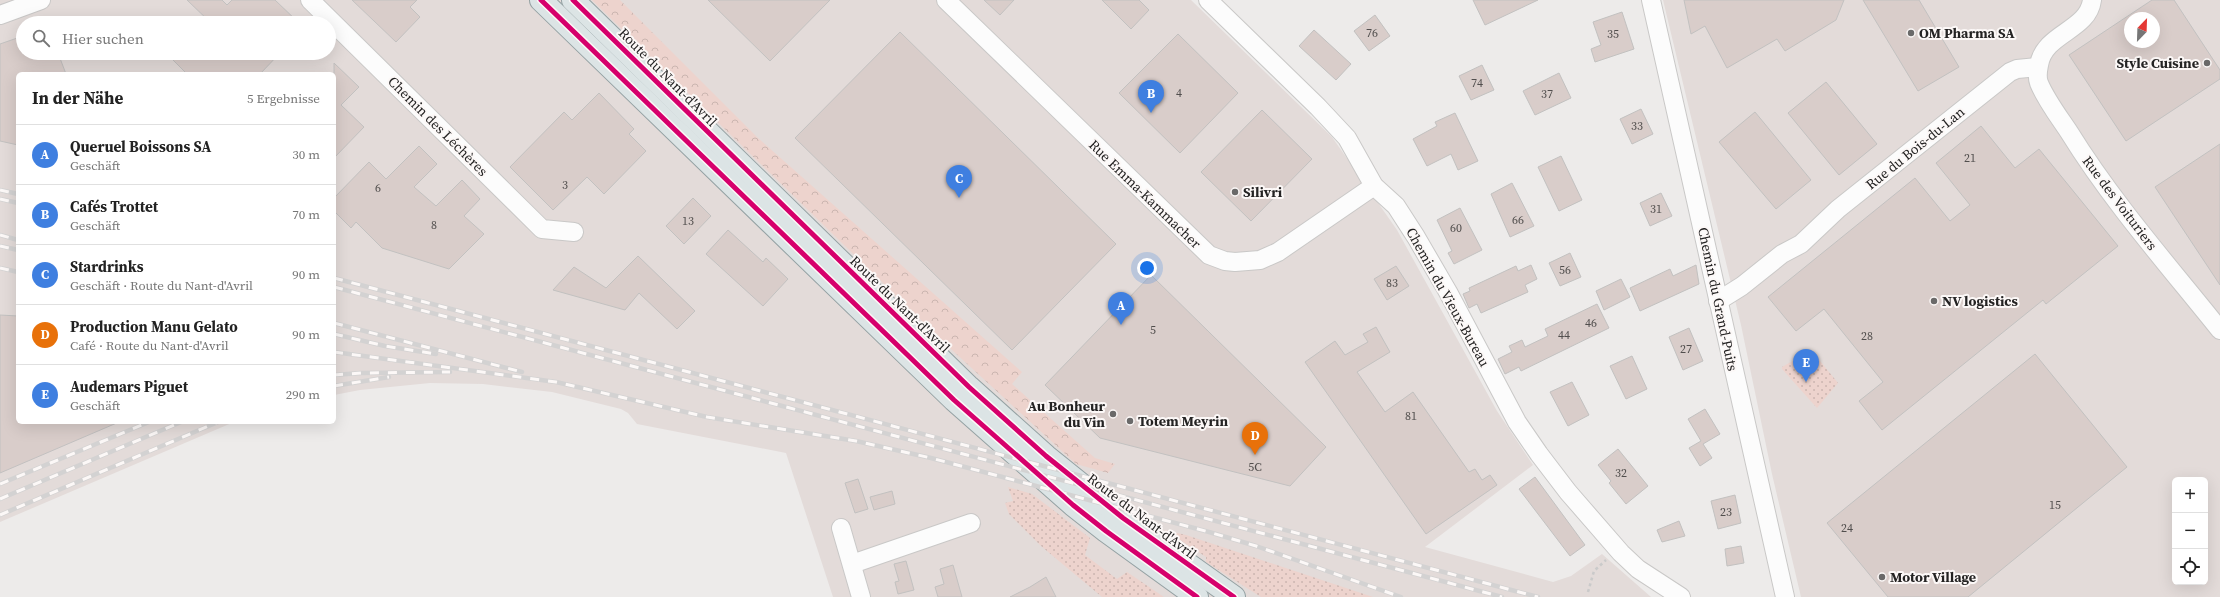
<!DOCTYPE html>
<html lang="de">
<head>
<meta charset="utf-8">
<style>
	:root { --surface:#fff; --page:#f2f2f2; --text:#222; --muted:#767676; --line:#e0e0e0; --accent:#ea580c }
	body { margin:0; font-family:"Source Serif 4",serif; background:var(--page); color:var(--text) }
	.controls { position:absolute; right:12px; bottom:12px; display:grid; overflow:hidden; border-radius:6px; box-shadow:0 4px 16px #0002 }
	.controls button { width:36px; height:36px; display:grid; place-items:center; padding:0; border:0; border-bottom:1px solid var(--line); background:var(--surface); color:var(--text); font:20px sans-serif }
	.compass { position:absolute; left:2124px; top:12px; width:36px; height:36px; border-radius:50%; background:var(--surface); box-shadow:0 4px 16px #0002; rotate:23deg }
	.you { position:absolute; left:1147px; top:268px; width:14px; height:14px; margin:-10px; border:3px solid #fff; border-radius:50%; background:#1a73e8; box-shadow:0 0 0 6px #1a73e833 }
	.badge { display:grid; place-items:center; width:26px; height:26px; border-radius:50%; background:var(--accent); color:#fff; font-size:13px; font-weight:700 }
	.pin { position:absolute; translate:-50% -33px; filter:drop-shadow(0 1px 2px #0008) }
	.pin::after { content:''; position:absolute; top:21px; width:14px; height:12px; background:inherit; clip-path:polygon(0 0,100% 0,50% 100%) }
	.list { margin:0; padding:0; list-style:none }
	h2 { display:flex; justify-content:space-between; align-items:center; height:52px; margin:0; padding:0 16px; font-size:17px }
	h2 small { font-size:13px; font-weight:400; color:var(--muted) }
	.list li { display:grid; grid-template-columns:26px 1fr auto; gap:12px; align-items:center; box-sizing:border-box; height:60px; padding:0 16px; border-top:1px solid var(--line) }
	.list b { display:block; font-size:15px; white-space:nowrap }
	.list p { margin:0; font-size:13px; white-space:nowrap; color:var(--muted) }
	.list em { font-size:13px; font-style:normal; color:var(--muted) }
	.icon { flex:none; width:22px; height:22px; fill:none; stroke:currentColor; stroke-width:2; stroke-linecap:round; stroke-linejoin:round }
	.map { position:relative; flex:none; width:2220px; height:597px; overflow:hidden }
	.search { position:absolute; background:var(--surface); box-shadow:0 4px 16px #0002; left:16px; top:16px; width:320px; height:44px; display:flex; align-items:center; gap:10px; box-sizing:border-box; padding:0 14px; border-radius:22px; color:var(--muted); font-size:15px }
	.panel { position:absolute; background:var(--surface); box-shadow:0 4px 16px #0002; left:16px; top:72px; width:320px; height:352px; border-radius:6px }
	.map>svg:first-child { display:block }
	.built { fill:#e3dbd9; fill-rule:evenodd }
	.grass { fill:url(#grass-dots) }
	.forest { fill:url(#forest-crowns) }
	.building { fill:#d9cdca; stroke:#c2c1c0; fill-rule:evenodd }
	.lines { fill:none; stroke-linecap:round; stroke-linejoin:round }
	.minor-casing { stroke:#c9c8c7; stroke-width:20 }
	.major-casing { stroke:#94a1a3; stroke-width:24 }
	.path { stroke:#cacaca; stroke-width:2.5; stroke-dasharray:3 3; stroke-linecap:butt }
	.minor { stroke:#fcfcfc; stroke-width:18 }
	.major { stroke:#dce4e5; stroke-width:22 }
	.rail-casing { stroke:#d3d2d2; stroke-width:4.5 }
	.rail { stroke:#fcf8f7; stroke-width:3; stroke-dasharray:9; stroke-linecap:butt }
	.cycleway-casing { stroke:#fcf8f7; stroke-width:8 }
	.cycleway { stroke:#d6006c; stroke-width:5 }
	.poi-dot { fill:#6a6969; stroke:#fcf8f7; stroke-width:1.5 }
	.labels { text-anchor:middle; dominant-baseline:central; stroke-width:4; stroke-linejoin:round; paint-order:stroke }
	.number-label { font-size:12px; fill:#514e4d }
	.poi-label { font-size:14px; font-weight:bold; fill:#242323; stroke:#fcf8f7; text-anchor:start }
	.street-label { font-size:14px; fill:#242323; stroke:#fcf8f7 }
</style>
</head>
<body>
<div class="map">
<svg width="2220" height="597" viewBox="0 0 2220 597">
	<defs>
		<pattern id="grass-dots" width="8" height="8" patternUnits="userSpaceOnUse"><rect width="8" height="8" fill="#edd3cd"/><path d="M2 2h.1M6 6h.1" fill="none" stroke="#cbb5b0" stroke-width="1.8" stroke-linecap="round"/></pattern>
		<pattern id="forest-crowns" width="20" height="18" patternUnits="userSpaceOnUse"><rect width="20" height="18" fill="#edd3cd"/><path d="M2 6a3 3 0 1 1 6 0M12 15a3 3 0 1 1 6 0" fill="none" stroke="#cbb5b0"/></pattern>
	</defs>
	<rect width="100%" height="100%" fill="#edebea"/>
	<g class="built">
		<path d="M0,0H1191L1332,137L1397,230L1497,411L1533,465L1425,547L1553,582L1571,576L1602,554L1651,597H833L786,453L637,424L628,413L621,409L552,392L483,384L430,383L360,390L334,395V74H18V422H234L0,522ZM23,23H329V53H23Z"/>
		<path d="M1663,0H2220V597H1801L1772,474L1741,325ZM2130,18H2154V42H2130ZM2175,480H2205V582H2175Z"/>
	</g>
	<g class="grass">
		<path d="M1810,351H1812L1838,383L1817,408L1782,369V367Z"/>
		<path d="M1008,487L1032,494L1090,538L1085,555L1117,579L1127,572L1164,597H1102L1041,546L1009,514L1005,503L1013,501Z"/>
		<path d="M1165,530L1186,535L1373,597H1261L1206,562V557Z"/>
	</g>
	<path class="forest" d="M592,0H620L758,138L1022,372L1012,384L1095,458L1115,464L1108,473L1076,464L952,350Z"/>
	<g class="building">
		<path d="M187,0H222L227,5L232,0H275L299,23H211Z"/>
		<path d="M352,0H417L410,7L420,17L396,42Z"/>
		<path d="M708,0H830L770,61Z"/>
		<path d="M984,0H1014L1000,15Z"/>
		<path d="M1102,0H1139L1149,10L1131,29Z"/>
		<path d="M1473,0H1538L1485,25Z"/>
		<path d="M1684,0H1844L1836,20L1785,51L1777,39L1727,68L1705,26L1691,34Z"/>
		<path d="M1863,0H1919L1959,67L1918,91Z"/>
		<path d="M2152,0H2174L2220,70V79L2126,141L2069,55ZM2130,18H2154V42H2130Z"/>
		<path d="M1622,12L1634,49L1595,62L1591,49L1601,45L1593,22Z"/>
		<path d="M1375,15L1390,36L1369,51L1354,31Z"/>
		<path d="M1314,30L1351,64L1336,80L1299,46Z"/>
		<path d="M900,32L1116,244L1012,350L795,138Z"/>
		<path d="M1178,34L1238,93L1180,153L1119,93Z"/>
		<path d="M23,36V53H58L66,74H18V145L0,141V44Z"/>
		<path d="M180,53H280L260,74H187L173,60Z"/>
		<path d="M334,63L359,87L341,105L364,127L334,158Z"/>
		<path d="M1482,65L1494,90L1471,100L1459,76Z"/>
		<path d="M1559,73L1571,98L1535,115L1523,91Z"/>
		<path d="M1826,82L1877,144L1839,175L1788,113Z"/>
		<path d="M599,93L634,129L629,134L646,151L604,194L587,177L553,210L510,167L564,112L572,120Z"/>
		<path d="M1641,109L1653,134L1632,144L1620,119Z"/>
		<path d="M1262,110L1312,159L1251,221L1201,172Z"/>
		<path d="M1755,112L1811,180L1776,209L1719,142Z"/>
		<path d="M1455,113L1478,161L1458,170L1451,154L1427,166L1413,139L1437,126L1435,122Z"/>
		<path d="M1981,126L2015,168L2039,149L2118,246L2046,304L2043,300L1882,430L1859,401L1883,382L1824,309L1796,331L1768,297L1915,178L1950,221L1970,205L1936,163Z"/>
		<path d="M2220,144V285L2155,187Z"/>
		<path d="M419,146L437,164L414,187L436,206L462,180L480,199L464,216L484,234L449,269L382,248L356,222L351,228L334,211V198L369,162L386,179Z"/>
		<path d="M1561,156L1582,200L1559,211L1538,167Z"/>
		<path d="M1512,183L1534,226L1510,237L1491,194Z"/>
		<path d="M1661,193L1672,216L1650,226L1640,203Z"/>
		<path d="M693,198L711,216L684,244L666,226Z"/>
		<path d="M1460,208L1482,250L1454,264L1448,253L1452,251L1437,220Z"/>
		<path d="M728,230L763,262L766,258L788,279L763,306L706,254Z"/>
		<path d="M1570,253L1581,277L1560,286L1549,263Z"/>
		<path d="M638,256L695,311L677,329L639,293L625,310L553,290L574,267L606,288Z"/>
		<path d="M1531,265L1537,279L1525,285L1528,292L1481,313L1477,304L1469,308L1463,294L1470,291L1469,288L1516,266L1518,271Z"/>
		<path d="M1696,265L1699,284L1640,311L1630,288L1670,269L1673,276Z"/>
		<path d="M1396,266L1409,286L1387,300L1374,279Z"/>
		<path d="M1151,275L1326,447L1290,486L1100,438L1045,385Z"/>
		<path d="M1621,279L1630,297L1604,310L1596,291Z"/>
		<path d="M1597,304L1609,328L1521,371L1519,367L1505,374L1498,359L1512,352L1509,346L1522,340L1525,347L1548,336L1545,329Z"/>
		<path d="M0,315L18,316V422H119L0,473Z"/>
		<path d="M1376,327L1390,352L1357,372L1385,412L1413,392L1469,472L1475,469L1482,480L1490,475L1497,485L1426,534L1305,362L1335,341L1345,355L1368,342L1363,334Z"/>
		<path d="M1689,328L1703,361L1683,370L1669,337Z"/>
		<path d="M2035,354L2127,467L1968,597H1888L1827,523Z"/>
		<path d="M1632,356L1647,389L1626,399L1610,366Z"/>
		<path d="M1572,382L1589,415L1568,426L1550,392Z"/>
		<path d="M1705,409L1720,434L1703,444L1712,458L1700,466L1689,448L1701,441L1688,419Z"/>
		<path d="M1618,449L1648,486L1626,504L1609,483L1611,481L1598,465Z"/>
		<path d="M1535,477L1585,545L1570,556L1519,489Z"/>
		<path d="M858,479L868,509L855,513L845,483Z"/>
		<path d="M892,491L895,504L874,510L870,497Z"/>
		<path d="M1735,495L1741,523L1718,529L1711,501Z"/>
		<path d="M1679,521L1685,536L1662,542L1657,530Z"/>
		<path d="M1741,546L1744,563L1727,566L1725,549Z"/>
		<path d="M906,561L914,590L898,594L895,582L899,581L894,564Z"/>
		<path d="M953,565L962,597H938L935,587L944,584L940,569Z"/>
		<path d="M1046,577L1056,597H1010L1030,587Z"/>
	</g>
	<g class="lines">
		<defs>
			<g id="minor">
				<path d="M310,0L542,229L574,232"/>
				<path d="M946,0L1209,255L1225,261L1235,262L1260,260L1278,252L1374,186"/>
				<path d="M1208,0L1318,107L1347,138L1374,186L1396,206L1416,237L1448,292L1517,422L1539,454L1568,492L1621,553L1638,569L1681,597"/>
				<path d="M1651,0L1785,597"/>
				<path d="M2092,0C2088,31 2044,33 2039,65C2038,70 2037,78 2039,83C2046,100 2059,117 2069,132C2113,203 2168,265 2220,330"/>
				<path d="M0,15L41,0"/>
				<path d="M1718,301L1742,286L1782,254L1801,244L1838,209L2010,72L2017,69L2038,67"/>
				<path d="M841,528L861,597"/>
				<path d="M852,564L971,523"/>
			</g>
			<g id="major">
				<path d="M541,0L954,400L1073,505L1106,531L1197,597"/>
				<path d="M573,0L969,387L1046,456L1123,518L1234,597"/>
			</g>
		</defs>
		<use href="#minor" class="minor-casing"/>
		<use href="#major" class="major-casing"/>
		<path class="path" d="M1588,592L1594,571L1606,560"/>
		<use href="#minor" class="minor"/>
		<use href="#major" class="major"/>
		<defs>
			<g id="rail">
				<path d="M0,190L18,194"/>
				<path d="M0,199L18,203"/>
				<path d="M0,235L18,240"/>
				<path d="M0,246L18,250"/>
				<path d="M0,268L18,272"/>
				<path d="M334,278L1538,597"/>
				<path d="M334,287L1502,597"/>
				<path d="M334,323L522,372"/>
				<path d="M334,334L385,346L436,354"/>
				<path d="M334,352L556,382L707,417L856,441L931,458L1209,532L1256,546L1401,597"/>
				<path d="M334,375L361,373L450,372"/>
				<path d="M334,386L389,377"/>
				<path d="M0,484L149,422"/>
				<path d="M0,499L181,422"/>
				<path d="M0,515L218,422"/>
			</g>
		</defs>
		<use href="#rail" class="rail-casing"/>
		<use href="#rail" class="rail"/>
		<defs>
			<g id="cycleway">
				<path d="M541,0L954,400L1073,505L1106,531L1197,597"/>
				<path d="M573,0L969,387L1046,456L1123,518L1234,597"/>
			</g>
		</defs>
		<use href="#cycleway" class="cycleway-casing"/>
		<use href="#cycleway" class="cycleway"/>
	</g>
	<g class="poi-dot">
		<circle cx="1911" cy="33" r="4"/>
		<circle cx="2207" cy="63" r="4"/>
		<circle cx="1235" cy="192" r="4"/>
		<circle cx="1934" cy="301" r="4"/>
		<circle cx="1113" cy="414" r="4"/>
		<circle cx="1130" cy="421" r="4"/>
		<circle cx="1882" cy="577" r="4"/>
	</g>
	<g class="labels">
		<g class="number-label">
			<text x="1372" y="33">76</text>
			<text x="1613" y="34">35</text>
			<text x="1477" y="83">74</text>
			<text x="1179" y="93">4</text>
			<text x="1547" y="94">37</text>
			<text x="1637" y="126">33</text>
			<text x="1970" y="158">21</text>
			<text x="565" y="185">3</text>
			<text x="378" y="188">6</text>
			<text x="1656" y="209">31</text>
			<text x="1518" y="220">66</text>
			<text x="688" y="221">13</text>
			<text x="434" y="225">8</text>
			<text x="1456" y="228">60</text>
			<text x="1565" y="270">56</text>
			<text x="1392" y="283">83</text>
			<text x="1591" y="323">46</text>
			<text x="1153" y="330">5</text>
			<text x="1564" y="335">44</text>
			<text x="1867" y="336">28</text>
			<text x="1686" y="349">27</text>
			<text x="1411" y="416">81</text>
			<text x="1255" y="467">5C</text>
			<text x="1621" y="473">32</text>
			<text x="2055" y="505">15</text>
			<text x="1726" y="512">23</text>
			<text x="1847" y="528">24</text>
		</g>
		<g class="poi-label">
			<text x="1919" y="33">OM Pharma SA</text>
			<text x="2199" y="63" text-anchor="end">Style Cuisine</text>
			<text x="1243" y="192">Silivri</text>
			<text x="1942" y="301">NV logistics</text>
			<text x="1105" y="406" text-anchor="end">Au Bonheur<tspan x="1105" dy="16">du Vin</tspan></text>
			<text x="1138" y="421">Totem Meyrin</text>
			<text x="1890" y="577">Motor Village</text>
		</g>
		<g class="street-label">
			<text transform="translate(668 77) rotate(45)">Route du Nant-d'Avril</text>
			<text transform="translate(438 126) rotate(45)">Chemin des Léchères</text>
			<text transform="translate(1915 148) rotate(-39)">Rue du Bois-du-Lan</text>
			<text transform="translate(1145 194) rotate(44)">Rue Emma-Kammacher</text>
			<text transform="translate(2120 203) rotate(53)">Rue des Voituriers</text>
			<text transform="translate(1448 297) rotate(61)">Chemin du Vieux-Bureau</text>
			<text transform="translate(1718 299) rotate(78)">Chemin du Grand-Puits</text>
			<text transform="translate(900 304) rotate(44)">Route du Nant-d'Avril</text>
			<text transform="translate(1142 516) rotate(37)">Route du Nant-d'Avril</text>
		</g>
	</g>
</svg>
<div class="controls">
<button>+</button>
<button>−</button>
<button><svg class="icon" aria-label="locate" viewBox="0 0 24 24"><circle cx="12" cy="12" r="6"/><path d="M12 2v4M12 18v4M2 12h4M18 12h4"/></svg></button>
</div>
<svg class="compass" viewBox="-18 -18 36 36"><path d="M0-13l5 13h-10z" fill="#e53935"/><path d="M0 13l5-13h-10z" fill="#767676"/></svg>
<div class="you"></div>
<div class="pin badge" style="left:1121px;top:325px;background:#3f7fe0">A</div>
<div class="pin badge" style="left:1151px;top:113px;background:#3f7fe0">B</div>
<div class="pin badge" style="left:959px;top:198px;background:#3f7fe0">C</div>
<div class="pin badge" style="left:1255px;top:455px;background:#e8710a">D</div>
<div class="pin badge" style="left:1806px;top:382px;background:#3f7fe0">E</div>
<div class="search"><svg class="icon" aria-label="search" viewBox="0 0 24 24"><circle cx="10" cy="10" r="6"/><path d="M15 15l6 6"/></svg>Hier suchen</div>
<section class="panel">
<h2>In der Nähe<small>5 Ergebnisse</small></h2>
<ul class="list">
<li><span class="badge" style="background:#3f7fe0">A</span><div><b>Queruel Boissons SA</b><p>Geschäft</p></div><em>30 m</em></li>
<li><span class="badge" style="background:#3f7fe0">B</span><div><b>Cafés Trottet</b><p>Geschäft</p></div><em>70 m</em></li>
<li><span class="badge" style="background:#3f7fe0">C</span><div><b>Stardrinks</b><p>Geschäft · Route du Nant-d'Avril</p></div><em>90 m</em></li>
<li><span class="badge" style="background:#e8710a">D</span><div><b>Production Manu Gelato</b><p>Café · Route du Nant-d'Avril</p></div><em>90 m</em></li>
<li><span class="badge" style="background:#3f7fe0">E</span><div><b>Audemars Piguet</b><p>Geschäft</p></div><em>290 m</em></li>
</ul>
</section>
</div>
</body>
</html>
